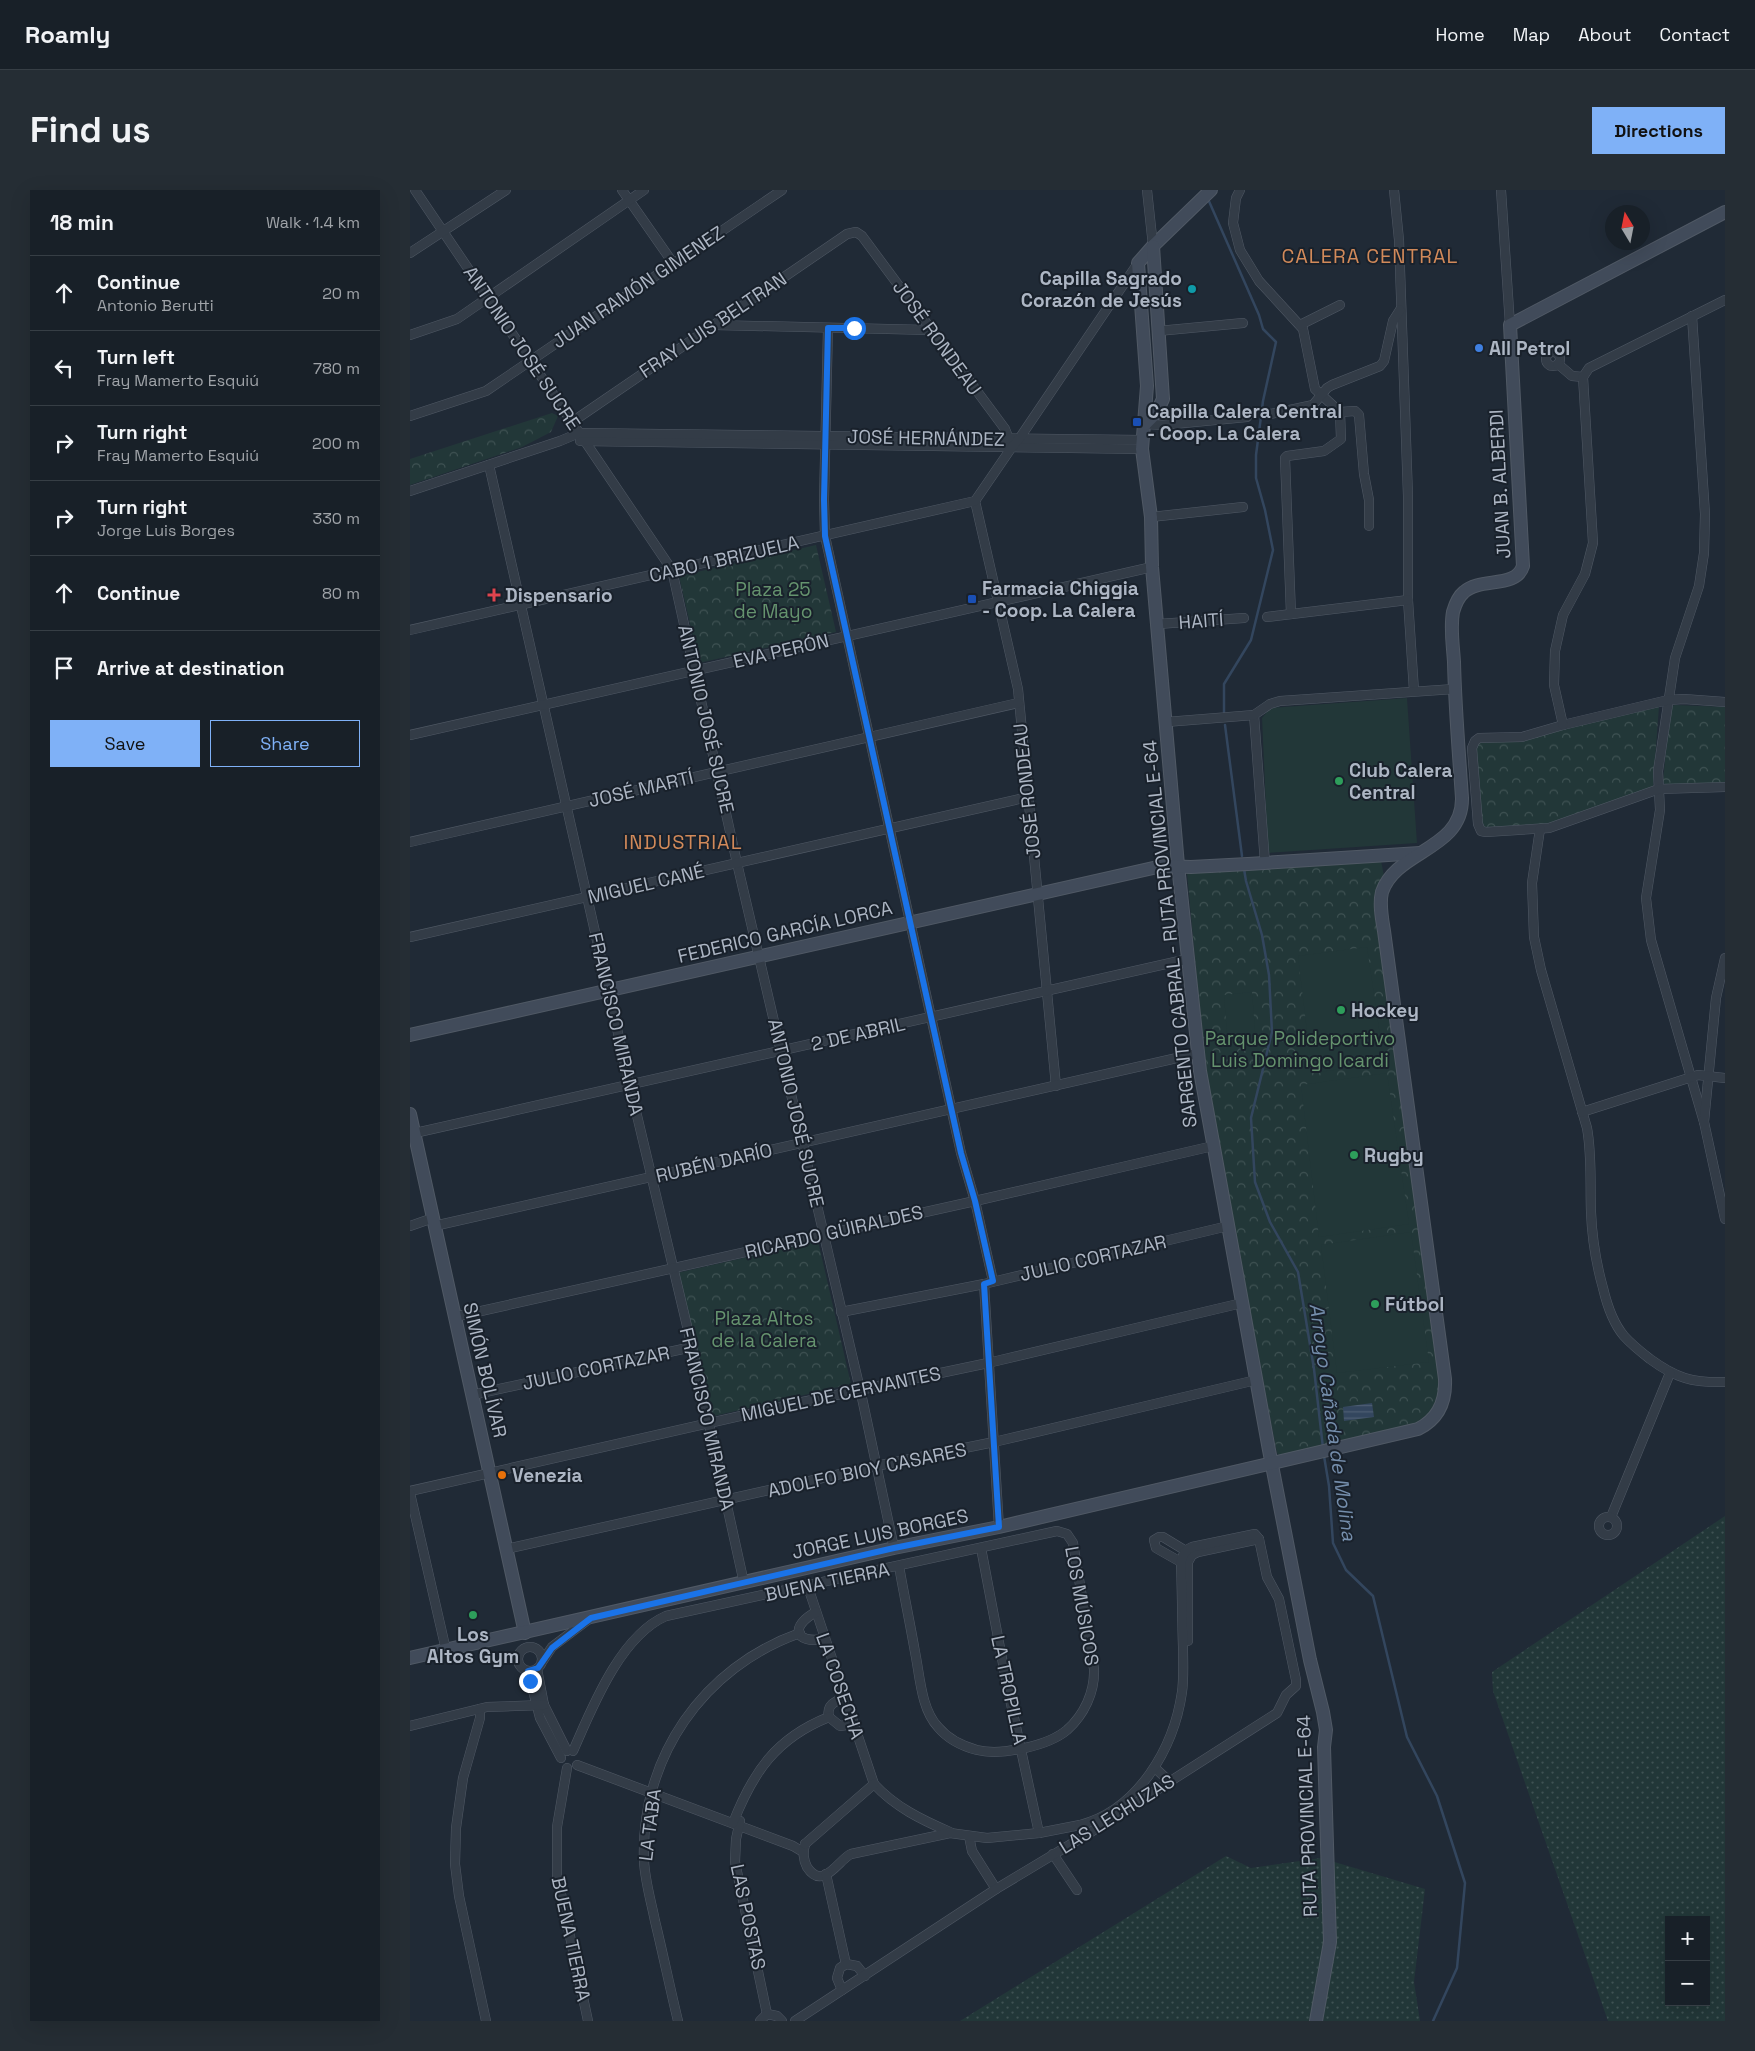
<!DOCTYPE html>
<html lang="en">
<head>
<meta charset="utf-8">
<style>
	:root { --surface:#182028; --page:#252d34; --text:#f1f3f6; --muted:#9fa3a8; --line:#363e45; --accent:#7fb1f7 }
	body { margin:0; font-family:"Space Grotesk",sans-serif; background:var(--page); color:var(--text) }
	.controls { position:absolute; right:15px; bottom:15px; display:grid; overflow:hidden; border-radius:0px; box-shadow:0 5px 20px #0002 }
	.controls button { width:45px; height:45px; display:grid; place-items:center; padding:0; border:0; border-bottom:1px solid var(--line); background:var(--surface); color:var(--text); font:25px sans-serif }
	.compass { position:absolute; left:1195px; top:15px; width:45px; height:45px; border-radius:50%; background:var(--surface); box-shadow:0 5px 20px #0002; rotate:350deg }
	.stop { position:absolute; width:15px; height:15px; margin:-11px; border:4px solid #1a73e8; border-radius:50%; background:#fff }
	.stop.end { background:#1a73e8; border-color:#fff; box-shadow:0 1px 5px #0008 }
	.list { margin:0; padding:0; list-style:none }
	h2 { display:flex; justify-content:space-between; align-items:center; height:65px; margin:0; padding:0 20px; font-size:21px }
	h2 small { font-size:16px; font-weight:400; color:var(--muted) }
	.list li { display:grid; grid-template-columns:32px 1fr auto; gap:15px; align-items:center; box-sizing:border-box; height:75px; padding:0 20px; border-top:1px solid var(--line) }
	.list b { display:block; font-size:19px; white-space:nowrap }
	.list p { margin:0; font-size:16px; white-space:nowrap; color:var(--muted) }
	.list em { font-size:16px; font-style:normal; color:var(--muted) }
	.actions { display:flex; gap:10px; padding:15px 20px }
	.actions a { flex:1; padding:11px 0; border:1px solid var(--accent); border-radius:0px; text-align:center; font-size:18px; color:var(--accent) }
	.actions .main { background:var(--accent); color:#111 }
	.icon { flex:none; width:28px; height:28px; fill:none; stroke:currentColor; stroke-width:2; stroke-linecap:round; stroke-linejoin:round }
	.map { position:relative; flex:none; width:1315px; height:1831px; overflow:hidden; border-radius:0px }
	header { display:flex; align-items:center; gap:30px; box-sizing:border-box; height:70px; padding:0 25px; background:var(--surface); border-bottom:1px solid var(--line) }
	header strong { font-size:24px }
	nav { display:flex; gap:28px; margin-inline-start:auto; font-size:18px }
	.intro { display:flex; align-items:center; justify-content:space-between; box-sizing:border-box; height:120px; padding:0 30px }
	h1 { margin:0; font-size:35px }
	.button { padding:12px 22px; border-radius:0px; background:var(--accent); color:#111; font-size:18px; font-weight:700 }
	main { display:flex; gap:30px; padding:0 30px }
	aside { flex:1; background:var(--surface); border-radius:0px; box-shadow:0 5px 20px #0002 }
	.map>svg:first-child { display:block }
	.grass { fill:url(#grass-dots); fill-rule:evenodd }
	.park { fill:url(#park-crowns) }
	.pitch { fill:#223738 }
	.water { fill:url(#water-rules) }
	.lines { fill:none; stroke-linecap:round; stroke-linejoin:round }
	.stream { stroke:#33465e; stroke-width:2.5 }
	.street-casing { stroke:#505965; stroke-width:10 }
	.secondary-casing { stroke:#505965; stroke-width:14 }
	.street { stroke:#333c47; stroke-width:9 }
	.secondary { stroke:#414b5a; stroke-width:12 }
	.route { stroke:#1a73e8; stroke-width:6 }
	.culture-dot { fill:#0f9aa8; stroke:#19212b; stroke-width:2 }
	.shop-dot { fill:#3f7fe0; stroke:#19212b; stroke-width:2 }
	.transit-dot { fill:#1a4fb4; stroke:#19212b; stroke-width:2 }
	.health-dot { fill:#e0444e; stroke:#19212b; stroke-width:2 }
	.leisure-dot { fill:#2e9e5b; stroke:#19212b; stroke-width:2 }
	.food-dot { fill:#e8710a; stroke:#19212b; stroke-width:2 }
	.labels { text-anchor:middle; dominant-baseline:central; stroke-width:4; stroke-linejoin:round; paint-order:stroke }
	.poi-label { font-size:19px; font-weight:bold; fill:#adb6c4; stroke:#19212b; text-anchor:start }
	.street-label { font-size:19px; fill:#adb6c4; stroke:#19212b }
	.park-label { font-size:19px; fill:#65936e; stroke:#19212b }
	.neighbourhood-label { font-size:20px; letter-spacing:1px; fill:#d28a5a; stroke:#19212b }
	.water-label { font-size:20px; font-style:italic; fill:#758eac; stroke:#19212b }
</style>
</head>
<body>
<header>
<strong>Roamly</strong>
<nav><a>Home</a><a>Map</a><a>About</a><a>Contact</a></nav>
</header>
<div class="intro"><h1>Find us</h1><a class="button">Directions</a></div>
<main>
<aside>
<h2>18 min<small>Walk · 1.4 km</small></h2>
<ul class="list">
<li><svg class="icon" aria-label="ahead" viewBox="0 0 24 24"><path d="M12 20V5M6 11l6-6 6 6"/></svg><div><b>Continue</b><p>Antonio Berutti</p></div><em>20 m</em></li>
<li><svg class="icon" aria-label="left" viewBox="0 0 24 24"><path d="M17 20v-9H6M10 6l-5 5 5 5"/></svg><div><b>Turn left</b><p>Fray Mamerto Esquiú</p></div><em>780 m</em></li>
<li><svg class="icon" aria-label="right" viewBox="0 0 24 24"><path d="M7 20v-9h11M14 6l5 5-5 5"/></svg><div><b>Turn right</b><p>Fray Mamerto Esquiú</p></div><em>200 m</em></li>
<li><svg class="icon" aria-label="right" viewBox="0 0 24 24"><path d="M7 20v-9h11M14 6l5 5-5 5"/></svg><div><b>Turn right</b><p>Jorge Luis Borges</p></div><em>330 m</em></li>
<li><svg class="icon" aria-label="ahead" viewBox="0 0 24 24"><path d="M12 20V5M6 11l6-6 6 6"/></svg><div><b>Continue</b></div><em>80 m</em></li>
<li><svg class="icon" aria-label="arrive" viewBox="0 0 24 24"><path d="M6 21V4h12l-3 4 3 4H6"/></svg><div><b>Arrive at destination</b></div></li>
</ul>
<div class="actions"><a class="main">Save</a><a>Share</a></div>
</aside>
<div class="map">
<svg width="1315" height="1831" viewBox="0 0 1315 1831">
	<defs>
		<pattern id="grass-dots" width="8" height="8" patternUnits="userSpaceOnUse" patternTransform="scale(1.25)"><rect width="8" height="8" fill="#223738"/><path d="M2 2h.1M6 6h.1" fill="none" stroke="#3f5253" stroke-width="1.8" stroke-linecap="round"/></pattern>
		<pattern id="park-crowns" width="20" height="18" patternUnits="userSpaceOnUse" patternTransform="scale(1.25)"><rect width="20" height="18" fill="#223738"/><path d="M2 6a3 3 0 1 1 6 0M12 15a3 3 0 1 1 6 0" fill="none" stroke="#3f5253"/></pattern>
		<pattern id="water-rules" width="6" height="5" patternUnits="userSpaceOnUse" patternTransform="scale(1.25)"><rect width="6" height="5" fill="#33465e"/><path d="M0 2.5h6" fill="none" stroke="#4e5e73"/></pattern>
	</defs>
	<rect width="100%" height="100%" fill="#202a36"/>
	<g class="grass">
		<path d="M1315,1326V1831H1198L1083,1501L1082,1482ZM1259,1730H1296V1812H1259Z"/>
		<path d="M816,1666L841,1678L911,1668L1015,1699L1004,1792L1010,1831H550Z"/>
	</g>
	<g class="park">
		<path d="M142,223L148,226L141,242L112,257L0,295V269Z"/>
		<path d="M406,355L426,442L289,473L269,386Z"/>
		<path d="M1265,515L1315,517V593L1256,595L1253,592L1260,517Z"/>
		<path d="M1249,516L1243,597L1133,635L1074,637L1071,633L1066,556L1070,552L1108,551Z"/>
		<path d="M971,671L974,686L969,697L1032,1202L1014,1233L869,1265L867,1263L817,1002L794,866L777,683Z"/>
		<path d="M408,1051L441,1194L300,1227L267,1083Z"/>
	</g>
	<g class="pitch">
		<path d="M997,508L1007,653L858,663L852,528L860,518Z"/>
		<path d="M957,757L974,873L902,883L888,766Z"/>
		<path d="M842,802L846,854L818,857L814,805Z"/>
		<path d="M977,883L999,1034L909,1047L891,895Z"/>
		<path d="M1001,1042L1019,1172L927,1183L911,1055Z"/>
	</g>
	<path class="water" d="M962,1213L964,1227L934,1231L933,1217Z"/>
	<g class="lines">
		<g class="stream">
			<path d="M798,9L849,125L853,139L866,152L853,211L846,265V288L855,320L863,360L841,450L814,494V522"/>
			<path d="M815,535L832,666"/>
			<path d="M834,679L836,691L852,745L859,785L862,842L841,928L845,992L860,1032L888,1082L904,1179L913,1258"/>
			<path d="M914,1266L919,1296L923,1353L936,1380L963,1406L997,1547L1027,1606L1055,1693L1047,1778L1023,1831"/>
		</g>
		<defs>
			<g id="street">
				<path d="M5,0L262,380L327,673L452,1208L484,1358"/>
				<path d="M212,0L263,73"/>
				<path d="M737,0L743,56"/>
				<path d="M830,0L826,8L823,33L830,60L849,91L893,139L905,199L930,222L931,249L914,261L877,266L875,268L881,424"/>
				<path d="M984,0L989,50L998,306V410L1004,501"/>
				<path d="M1091,0L1100,135"/>
				<path d="M0,63L96,0"/>
				<path d="M1282,126L1295,324L1294,363L1289,396L1265,468L1248,581L1250,620L1236,708L1241,750L1294,932"/>
				<path d="M304,135L520,140"/>
				<path d="M890,135L930,115"/>
				<path d="M418,138L414,310L415,346L551,963L565,1011L583,1091"/>
				<path d="M748,141L833,133"/>
				<path d="M0,145L47,129L234,0"/>
				<circle cx="1143" cy="169" r="7"/>
				<path d="M1148,174L1162,186L1173,187"/>
				<path d="M930,222L945,221L949,225L954,284L959,310V336"/>
				<path d="M860,224L903,215L917,198L922,195L970,176L974,171L983,131L990,120"/>
				<path d="M0,226L76,201L372,0"/>
				<path d="M162,232L437,44L446,42L452,46L595,239L601,254"/>
				<path d="M735,234L753,235L837,227"/>
				<path d="M170,251L732,259"/>
				<path d="M79,275L220,896L282,1157L334,1393"/>
				<path d="M0,301L150,251L169,243L733,250"/>
				<path d="M565,311L608,499L646,896"/>
				<path d="M741,327L833,317"/>
				<path d="M857,427L998,410"/>
				<path d="M748,434L834,428"/>
				<path d="M0,440L565,311L602,257L609,249L728,73"/>
				<path d="M1315,512L1274,509L1258,510L1153,535L1112,547L1069,548L1065,551L1062,558L1068,634L1071,641L1076,642L1139,638L1249,599L1315,597"/>
				<path d="M844,525L855,673"/>
				<path d="M756,532L844,525L860,514L870,511L1044,499"/>
				<path d="M1153,535L1144,495L1145,461L1153,425L1175,384L1183,353L1173,187L1179,178L1315,110"/>
				<path d="M0,545L742,377"/>
				<path d="M1130,639L1122,693L1124,747L1131,780L1177,938C1182,965 1180,994 1181,1022C1182,1048 1186,1073 1193,1098C1197,1115 1203,1133 1214,1146C1222,1155 1231,1162 1240,1169C1266,1188 1282,1193 1315,1192"/>
				<path d="M0,652L608,513"/>
				<path d="M0,747L618,607"/>
				<path d="M1315,768L1306,808L1294,932L1315,1029"/>
				<path d="M1172,922L1288,885L1315,888"/>
				<path d="M0,944L778,769"/>
				<path d="M0,1036L23,1028"/>
				<path d="M24,1036L789,863"/>
				<path d="M574,1094L589,1337"/>
				<path d="M431,1122L574,1094L818,1036"/>
				<path d="M44,1127L565,1011L803,956"/>
				<path d="M62,1205L282,1157"/>
				<path d="M0,1301L383,1214L578,1173L832,1113"/>
				<path d="M0,1303L36,1460"/>
				<path d="M1201,1327L1260,1183"/>
				<circle cx="1198" cy="1336" r="9"/>
				<path d="M571,1358L598,1500L629,1643"/>
				<path d="M96,1359L466,1276L584,1252L846,1190"/>
				<path d="M776,1375L746,1358L744,1350L749,1347H753L781,1364"/>
				<path d="M398,1397L464,1594C485,1617 512,1630 540,1642"/>
				<path d="M406,1422C380,1436 384,1454 414,1449"/>
				<path d="M778,1451V1372L782,1365L788,1362L849,1349"/>
				<circle cx="120" cy="1469" r="12"/>
				<path d="M132,1472L142,1457L179,1429"/>
				<path d="M127,1479L134,1515L157,1561"/>
				<path d="M118,1481L130,1528L151,1568"/>
				<path d="M435,1508C425,1511 416,1515 419,1527L430,1536L443,1534"/>
				<path d="M70,1519V1528L53,1588L46,1638L45,1674L49,1706L76,1831"/>
				<path d="M0,1536L77,1517L134,1515"/>
				<path d="M163,1561C182,1518 210,1446 256,1426L647,1341L657,1344L663,1353L684,1479C685,1502 674,1525 657,1540C638,1556 591,1566 567,1560C552,1556 538,1549 528,1537C511,1519 510,1486 505,1462C500,1433 494,1405 489,1376"/>
				<path d="M167,1575L383,1656L393,1662"/>
				<path d="M157,1578L147,1637V1685L178,1831"/>
				<path d="M745,1578L759,1591"/>
				<path d="M330,1631L326,1649L325,1672L357,1824"/>
				<path d="M323,1633C343,1582 366,1548 419,1527"/>
				<path d="M559,1646L562,1661L586,1699"/>
				<path d="M395,1654C393,1663 393,1669 397,1677C413,1702 429,1669 441,1664L540,1643L577,1648L629,1643L670,1635L675,1637"/>
				<path d="M395,1654L464,1594"/>
				<path d="M643,1664L667,1700"/>
				<path d="M416,1684L436,1774"/>
				<path d="M432,1800L427,1788L430,1778L436,1774L447,1776L455,1786"/>
				<path d="M268,1831C260,1798 253,1764 245,1731C241,1711 235,1691 234,1671C230,1568 293,1477 390,1443"/>
				<path d="M350,1831L357,1824L367,1826L372,1831"/>
				<path d="M385,1831L586,1699L681,1642L867,1523L876,1505L886,1496V1490L869,1409L857,1387L849,1349L845,1344L782,1357C775,1360 773,1364 771,1372C772,1400 772,1428 773,1457C773,1472 774,1488 772,1502C764,1558 728,1620 670,1635"/>
			</g>
			<g id="secondary">
				<path d="M801,0L743,56L728,73L737,196L732,259L741,327L742,377L768,675L790,881L859,1260L900,1470L913,1522L916,1540L914,1557L920,1752L906,1831"/>
				<path d="M735,234L747,222L753,209L743,56"/>
				<path d="M0,845L752,676L781,677L838,674L1010,663"/>
				<path d="M0,924L115,1443"/>
				<path d="M0,1468L484,1358L589,1337L1008,1239C1028,1229 1036,1211 1035,1189L974,741C972,729 969,714 972,702C986,660 1053,660 1052,608C1049,563 1045,517 1044,472C1043,455 1040,438 1043,422C1045,415 1048,407 1054,402C1070,387 1106,399 1113,376L1100,135L1315,22"/>
			</g>
		</defs>
		<use href="#street" class="street-casing"/>
		<use href="#secondary" class="secondary-casing"/>
		<use href="#street" class="street"/>
		<use href="#secondary" class="secondary"/>
	</g>
	<g class="lines">
		<path class="route" d="M120,1491L118,1481L128,1478L142,1458L181,1428L484,1358L589,1337L574,1094L583,1091L565,1011L551,963L415,346L414,310L418,138H444"/>
	</g>
	<circle class="culture-dot" cx="782" cy="99" r="5"/>
	<circle class="shop-dot" cx="1069" cy="158" r="5"/>
	<g class="transit-dot">
		<rect x="722" y="227" width="10" height="10" rx="2.5"/>
		<rect x="557" y="404" width="10" height="10" rx="2.5"/>
	</g>
	<path class="health-dot" d="M81.5 397.5h5v5h5v5h-5v5h-5v-5h-5v-5h5z"/>
	<g class="leisure-dot">
		<circle cx="929" cy="591" r="5"/>
		<circle cx="931" cy="820" r="5"/>
		<circle cx="944" cy="965" r="5"/>
		<circle cx="965" cy="1114" r="5"/>
		<circle cx="63" cy="1425" r="5"/>
	</g>
	<circle class="food-dot" cx="92" cy="1285" r="5"/>
	<g class="labels">
		<g class="poi-label">
			<text x="772" y="88" text-anchor="end">Capilla Sagrado<tspan x="772" dy="22">Corazón de Jesús</tspan></text>
			<text x="1079" y="158">All Petrol</text>
			<text x="737" y="221">Capilla Calera Central<tspan x="737" dy="22">- Coop. La Calera</tspan></text>
			<text x="572" y="398">Farmacia Chiggia<tspan x="572" dy="22">- Coop. La Calera</tspan></text>
			<text x="95" y="405">Dispensario</text>
			<text x="939" y="580">Club Calera<tspan x="939" dy="22">Central</tspan></text>
			<text x="941" y="820">Hockey</text>
			<text x="954" y="965">Rugby</text>
			<text x="975" y="1114">Fútbol</text>
			<text x="102" y="1285">Venezia</text>
			<text x="63" y="1444" text-anchor="middle">Los<tspan x="63" dy="22">Altos Gym</tspan></text>
		</g>
		<g class="street-label">
			<text transform="translate(228 97) rotate(-34)">JUAN RAMÓN GIMENEZ</text>
			<text transform="translate(303 135) rotate(-34)">FRAY LUIS BELTRAN</text>
			<text transform="translate(527 148) rotate(54)">JOSÉ RONDEAU</text>
			<text transform="translate(112 158) rotate(56)">ANTONIO JOSÉ SUCRE</text>
			<text transform="translate(516 248) rotate(1)">JOSÉ HERNÁNDEZ</text>
			<text transform="translate(1090 294) rotate(-93)">JUAN B. ALBERDI</text>
			<text transform="translate(314 369) rotate(-13)">CABO 1 BRIZUELA</text>
			<text transform="translate(791 431) rotate(-4)">HAITÍ</text>
			<text transform="translate(371 461) rotate(-13)">EVA PERÓN</text>
			<text transform="translate(296 529) rotate(77)">ANTONIO JOSÉ SUCRE</text>
			<text transform="translate(231 599) rotate(-13)">JOSÉ MARTÍ</text>
			<text transform="translate(617 601) rotate(-96)">JOSÉ RONDEAU</text>
			<text transform="translate(236 694) rotate(-13)">MIGUEL CANÉ</text>
			<text transform="translate(375 742) rotate(-13)">FEDERICO GARCÍA LORCA</text>
			<text transform="translate(760 744) rotate(-96)">SARGENTO CABRAL - RUTA PROVINCIAL E-64</text>
			<text transform="translate(206 834) rotate(77)">FRANCISCO MIRANDA</text>
			<text transform="translate(448 844) rotate(-13)">2 DE ABRIL</text>
			<text transform="translate(386 923) rotate(77)">ANTONIO JOSÉ SUCRE</text>
			<text transform="translate(304 973) rotate(-13)">RUBÉN DARÍO</text>
			<text transform="translate(424 1042) rotate(-13)">RICARDO GÜIRALDES</text>
			<text transform="translate(683 1068) rotate(-13)">JULIO CORTAZAR</text>
			<text transform="translate(186 1178) rotate(-12)">JULIO CORTAZAR</text>
			<text transform="translate(75 1180) rotate(77)">SIMÓN BOLÍVAR</text>
			<text transform="translate(431 1204) rotate(-12)">MIGUEL DE CERVANTES</text>
			<text transform="translate(297 1229) rotate(77)">FRANCISCO MIRANDA</text>
			<text transform="translate(457 1280) rotate(-12)">ADOLFO BIOY CASARES</text>
			<text transform="translate(470 1344) rotate(-12)">JORGE LUIS BORGES</text>
			<text transform="translate(417 1392) rotate(-12)">BUENA TIERRA</text>
			<text transform="translate(672 1416) rotate(80)">LOS MÚSICOS</text>
			<text transform="translate(430 1496) rotate(71)">LA COSECHA</text>
			<text transform="translate(599 1500) rotate(78)">LA TROPILLA</text>
			<text transform="translate(707 1624) rotate(-32)">LAS LECHUZAS</text>
			<text transform="translate(897 1626) rotate(-92)">RUTA PROVINCIAL E-64</text>
			<text transform="translate(240 1635) rotate(-83)">LA TABA</text>
			<text transform="translate(338 1727) rotate(78)">LAS POSTAS</text>
			<text transform="translate(161 1749) rotate(78)">BUENA TIERRA</text>
		</g>
		<g class="park-label">
			<text x="363" y="399">Plaza 25<tspan x="363" dy="22">de Mayo</tspan></text>
			<text x="890" y="848">Parque Polideportivo<tspan x="890" dy="22">Luis Domingo Icardi</tspan></text>
			<text x="354" y="1128">Plaza Altos<tspan x="354" dy="22">de la Calera</tspan></text>
		</g>
		<g class="neighbourhood-label">
			<text x="960" y="66">CALERA CENTRAL</text>
			<text x="273" y="652">INDUSTRIAL</text>
		</g>
		<g class="water-label">
			<text transform="translate(923 1232) rotate(82)">Arroyo Cañada de Molina</text>
		</g>
	</g>
</svg>
<div class="controls">
<button>+</button>
<button>−</button>
</div>
<svg class="compass" viewBox="-18 -18 36 36"><path d="M0-13l5 13h-10z" fill="#e53935"/><path d="M0 13l5-13h-10z" fill="#9fa3a8"/></svg>
<div class="stop" style="left:444px;top:138px"></div>
<div class="stop end" style="left:120px;top:1491px"></div>
</div>
</main>
</body>
</html>
